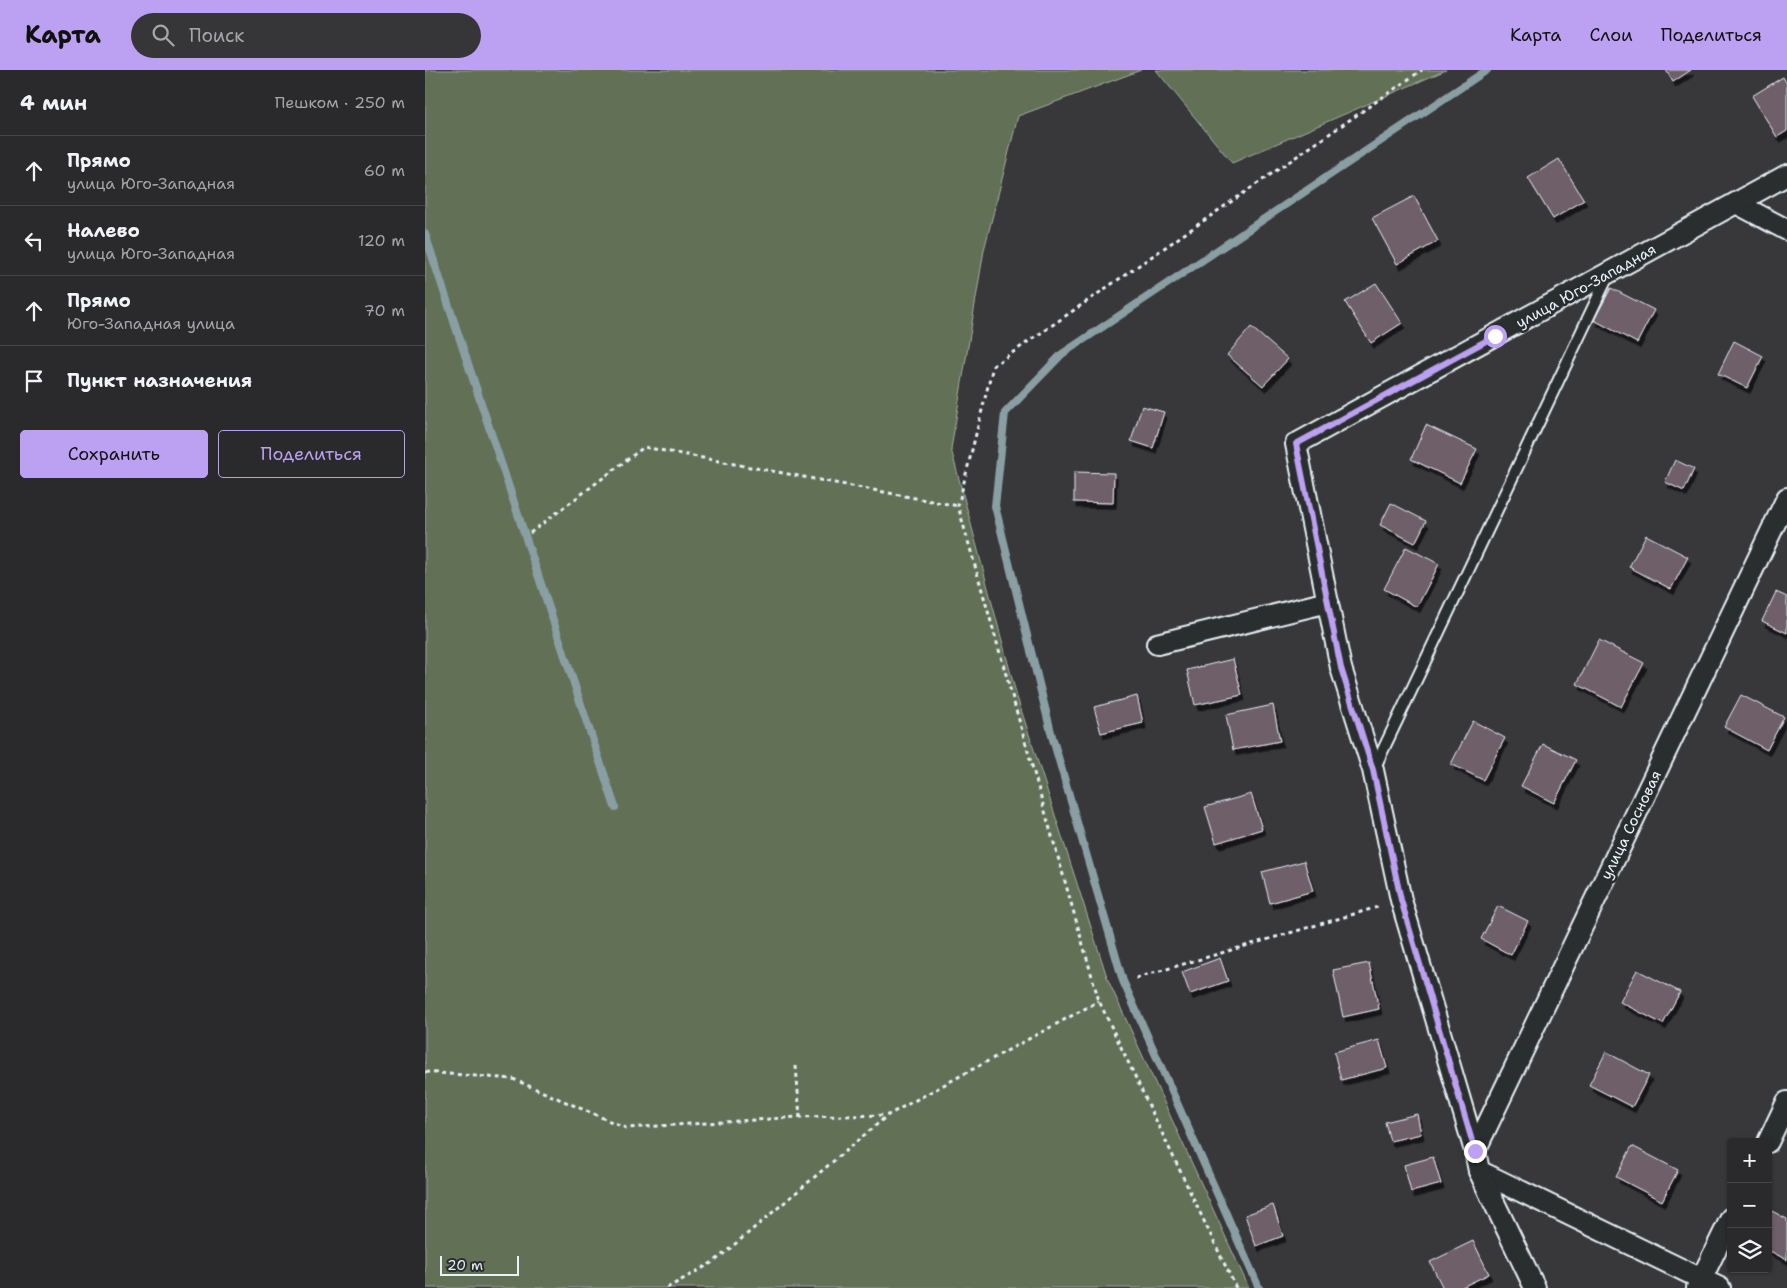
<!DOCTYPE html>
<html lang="ru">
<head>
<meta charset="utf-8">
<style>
	:root { --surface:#2a292c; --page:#363538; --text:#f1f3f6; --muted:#a5a6a9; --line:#464548; --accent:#bca0f2 }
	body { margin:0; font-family:"Shantell Sans",sans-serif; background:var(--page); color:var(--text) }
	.controls { position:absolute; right:15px; bottom:15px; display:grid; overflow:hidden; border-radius:5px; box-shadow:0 1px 4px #0004 }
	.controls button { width:45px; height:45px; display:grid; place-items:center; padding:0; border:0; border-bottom:1px solid var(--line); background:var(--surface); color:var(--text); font:25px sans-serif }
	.scale { position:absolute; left:15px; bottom:12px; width:79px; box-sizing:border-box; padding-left:5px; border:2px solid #e8f1f8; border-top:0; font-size:14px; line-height:18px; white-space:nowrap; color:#e8f1f8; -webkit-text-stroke:4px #2a2d2e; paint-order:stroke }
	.stop { position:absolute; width:15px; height:15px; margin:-11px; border:4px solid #bca0f2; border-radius:50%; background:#fff }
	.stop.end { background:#bca0f2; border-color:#fff; box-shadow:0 1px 5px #0008 }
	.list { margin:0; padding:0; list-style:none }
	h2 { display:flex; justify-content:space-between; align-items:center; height:65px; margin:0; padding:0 20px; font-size:21px }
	h2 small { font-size:16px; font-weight:400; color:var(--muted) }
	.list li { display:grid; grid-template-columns:32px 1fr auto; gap:15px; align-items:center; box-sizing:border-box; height:70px; padding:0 20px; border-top:1px solid var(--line) }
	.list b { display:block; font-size:19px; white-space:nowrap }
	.list p { margin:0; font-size:16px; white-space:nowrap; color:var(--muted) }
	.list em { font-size:16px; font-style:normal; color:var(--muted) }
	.actions { display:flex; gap:10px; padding:15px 20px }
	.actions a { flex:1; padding:11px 0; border:1px solid var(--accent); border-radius:5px; text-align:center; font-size:18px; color:var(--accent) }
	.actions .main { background:var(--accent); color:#111 }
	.icon { flex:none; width:28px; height:28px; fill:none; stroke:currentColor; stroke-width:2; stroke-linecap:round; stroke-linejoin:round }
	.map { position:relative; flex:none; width:1362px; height:1218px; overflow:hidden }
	header { display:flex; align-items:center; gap:30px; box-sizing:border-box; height:70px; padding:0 25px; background:var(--accent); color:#111 }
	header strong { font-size:24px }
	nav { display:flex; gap:28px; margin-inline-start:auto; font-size:18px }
	.search { width:350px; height:45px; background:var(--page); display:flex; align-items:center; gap:12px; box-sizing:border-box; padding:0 18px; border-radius:28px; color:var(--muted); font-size:19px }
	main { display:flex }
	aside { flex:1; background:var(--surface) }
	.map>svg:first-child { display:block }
	.green { fill:#626f57; stroke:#a5b0a8 }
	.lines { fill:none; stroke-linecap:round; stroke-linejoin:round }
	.stream { stroke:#899fa3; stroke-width:8 }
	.building { fill:#6e5e69; stroke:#e8f1f8; filter:url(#shadow) }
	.lane-casing { stroke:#e8f1f8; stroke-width:14 }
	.street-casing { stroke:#e8f1f8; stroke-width:24 }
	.path { stroke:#e8f1f8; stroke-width:3; stroke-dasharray:4 4; stroke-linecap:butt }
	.lane { stroke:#2a2d2e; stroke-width:10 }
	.street { stroke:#2a2d2e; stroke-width:20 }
	.route { stroke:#bca0f2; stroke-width:6 }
	.labels { text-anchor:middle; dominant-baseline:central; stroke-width:5; stroke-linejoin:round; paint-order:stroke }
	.street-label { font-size:15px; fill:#e8f1f8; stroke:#2a2d2e }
</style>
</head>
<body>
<header>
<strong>Карта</strong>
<div class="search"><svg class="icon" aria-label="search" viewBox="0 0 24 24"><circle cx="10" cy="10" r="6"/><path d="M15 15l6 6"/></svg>Поиск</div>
<nav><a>Карта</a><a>Слои</a><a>Поделиться</a></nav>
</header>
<main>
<aside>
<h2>4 мин<small>Пешком · 250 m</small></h2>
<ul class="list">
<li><svg class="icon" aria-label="ahead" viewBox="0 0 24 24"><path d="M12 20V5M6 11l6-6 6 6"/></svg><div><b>Прямо</b><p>улица Юго-Западная</p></div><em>60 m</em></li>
<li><svg class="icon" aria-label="left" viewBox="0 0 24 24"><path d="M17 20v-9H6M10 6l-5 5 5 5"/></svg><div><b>Налево</b><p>улица Юго-Западная</p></div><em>120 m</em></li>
<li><svg class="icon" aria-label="ahead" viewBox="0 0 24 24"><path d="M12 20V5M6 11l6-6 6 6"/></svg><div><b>Прямо</b><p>Юго-Западная улица</p></div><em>70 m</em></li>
<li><svg class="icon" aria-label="arrive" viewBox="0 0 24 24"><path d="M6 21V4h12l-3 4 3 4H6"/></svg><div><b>Пункт назначения</b></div></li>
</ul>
<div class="actions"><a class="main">Сохранить</a><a>Поделиться</a></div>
</aside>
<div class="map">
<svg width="1362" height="1218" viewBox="0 0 1362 1218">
	<defs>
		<filter id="shadow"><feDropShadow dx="3" dy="5.5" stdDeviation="0" flood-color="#0009"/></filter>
	</defs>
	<rect width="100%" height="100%" fill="#38373a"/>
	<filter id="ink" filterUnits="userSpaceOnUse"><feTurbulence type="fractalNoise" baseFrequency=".02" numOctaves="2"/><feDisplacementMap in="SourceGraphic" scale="10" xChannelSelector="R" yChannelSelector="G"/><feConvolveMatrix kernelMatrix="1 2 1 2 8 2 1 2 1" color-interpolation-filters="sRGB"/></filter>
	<g filter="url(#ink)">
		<g class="green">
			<path d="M0,0H716L593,46L559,180L526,379L592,627L683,910L824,1218H0Z"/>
			<path d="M731,0H1021L807,93Z"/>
		</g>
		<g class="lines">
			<g class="stream">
				<path d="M0,164L190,737"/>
				<path d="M834,1218L698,911L627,666L570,436L580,343L637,284L1062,0"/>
			</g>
		</g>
		<g class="building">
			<path d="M1241,0H1266L1248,12Z"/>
			<path d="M1358,7L1362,14V61L1352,67L1327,26Z"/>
			<path d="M1134,89L1159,130L1128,149L1103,108Z"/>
			<path d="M989,126L1013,171L972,194L947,148Z"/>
			<path d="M951,213L977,253L946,273L920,232Z"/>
			<path d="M1186,218L1229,240L1212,273L1169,250Z"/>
			<path d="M826,257L863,289L838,316L802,285Z"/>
			<path d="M1309,271L1338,286L1322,318L1293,304Z"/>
			<path d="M717,336L739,342L728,378L706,371Z"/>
			<path d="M1001,355L1052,379L1035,413L986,389Z"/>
			<path d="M1250,390L1269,399L1259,421L1240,412Z"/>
			<path d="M649,402L689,403L688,433L649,432Z"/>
			<path d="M966,433L1001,451L990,473L955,455Z"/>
			<path d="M1221,465L1263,487L1246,519L1204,497Z"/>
			<path d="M981,477L1014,494L992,537L959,519Z"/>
			<path d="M1351,522L1362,527V563L1337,551Z"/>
			<path d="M1174,570L1219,593L1196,637L1152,614Z"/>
			<path d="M808,589L817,625L770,635L762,600Z"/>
			<path d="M1316,625L1359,647L1342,680L1299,657Z"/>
			<path d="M712,626L718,653L676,663L669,637Z"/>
			<path d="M848,635L855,671L808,680L801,645Z"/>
			<path d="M1048,651L1080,668L1058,710L1026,694Z"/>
			<path d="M1118,674L1151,690L1129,733L1096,716Z"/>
			<path d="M826,724L837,759L791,773L780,737Z"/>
			<path d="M879,791L888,821L845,833L837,802Z"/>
			<path d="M1073,836L1103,851L1086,885L1056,869Z"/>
			<path d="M795,888L803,911L765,924L757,902Z"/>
			<path d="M944,893L954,939L918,947L908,900Z"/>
			<path d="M1212,900L1255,922L1238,954L1195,932Z"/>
			<path d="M954,970L962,998L916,1010L909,982Z"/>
			<path d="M1181,982L1224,1005L1207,1037L1164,1015Z"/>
			<path d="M992,1044L996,1064L965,1071L960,1052Z"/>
			<path d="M1207,1076L1253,1100L1237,1131L1191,1107Z"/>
			<path d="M1008,1087L1016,1114L986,1122L979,1095Z"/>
			<path d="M848,1135L858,1166L831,1176L820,1145Z"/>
			<path d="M1343,1139L1362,1149V1190L1343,1180Z"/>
			<path d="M1048,1171L1064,1204L1035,1218H1018L1005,1192Z"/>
		</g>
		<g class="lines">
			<defs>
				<path id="lane" d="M949,699L1183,206"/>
				<g id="street">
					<path d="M1311,133L1362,160"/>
					<path d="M732,574L903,532"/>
					<path d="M1343,1072L1362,1032"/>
					<path d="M1050,1081L1362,428"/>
					<path d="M1054,1101L1295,1218"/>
					<path d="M1110,1218L1054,1101L1050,1081L976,830L948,700L916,598L871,374L1362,105"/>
					<path d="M1272,1218L1306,1148"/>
				</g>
			</defs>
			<use href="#lane" class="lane-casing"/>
			<use href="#street" class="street-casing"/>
			<g class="path">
				<path d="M105,463L219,377L533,436"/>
				<path d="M711,908L953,837"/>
				<path d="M371,996L375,1047"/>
				<path d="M0,1002L88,1009L201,1058L375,1047L463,1045L674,931"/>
				<path d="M242,1218L290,1191L463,1045"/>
				<path d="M811,1218L674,931L533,436L568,296L997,0"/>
			</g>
			<use href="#lane" class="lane"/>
			<use href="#street" class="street"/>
		</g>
	</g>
	<g class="lines" filter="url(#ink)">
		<path class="route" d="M1050,1081L976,830L948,700L916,598L871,374L1070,266"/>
	</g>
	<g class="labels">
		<g class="street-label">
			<text transform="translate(1161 216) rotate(-29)">улица Юго-Западная</text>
			<text transform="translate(1206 755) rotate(-64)">улица Сосновая</text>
		</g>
	</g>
</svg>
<div class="controls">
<button>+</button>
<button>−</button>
<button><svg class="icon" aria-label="layers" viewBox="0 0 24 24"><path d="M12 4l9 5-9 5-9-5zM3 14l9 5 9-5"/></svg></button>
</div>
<div class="scale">20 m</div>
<div class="stop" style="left:1070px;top:266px"></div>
<div class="stop end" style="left:1050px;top:1081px"></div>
</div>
</main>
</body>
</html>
